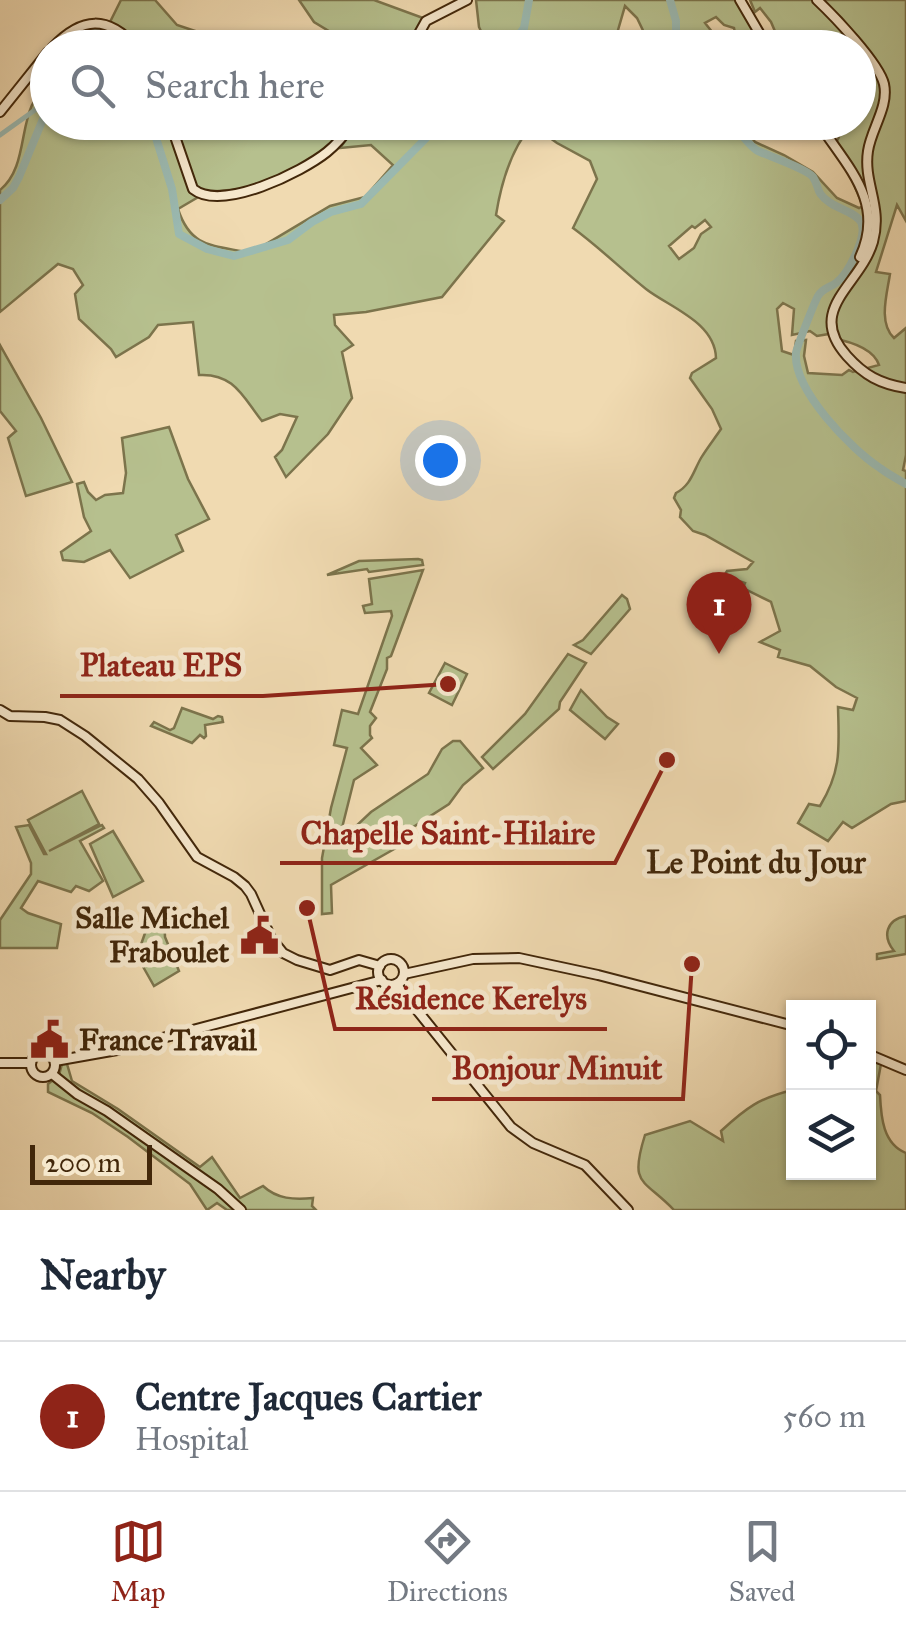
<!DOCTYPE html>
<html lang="en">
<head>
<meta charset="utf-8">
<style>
	:root { --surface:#fff; --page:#f6f6f7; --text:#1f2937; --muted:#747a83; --line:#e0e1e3; --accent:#8f2418 }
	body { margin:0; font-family:"IM FELL Great Primer",serif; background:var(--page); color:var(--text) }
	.controls { position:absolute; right:30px; bottom:30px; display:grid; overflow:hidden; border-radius:0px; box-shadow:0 2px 8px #0004 }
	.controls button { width:90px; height:90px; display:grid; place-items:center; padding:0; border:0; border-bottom:2px solid var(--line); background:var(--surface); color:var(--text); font:50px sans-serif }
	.scale { position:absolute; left:30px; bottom:25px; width:122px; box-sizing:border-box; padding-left:10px; border:5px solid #42270a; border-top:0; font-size:28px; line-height:35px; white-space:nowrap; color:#42270a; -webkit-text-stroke:8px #f5e7cc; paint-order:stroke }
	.you { position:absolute; left:440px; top:460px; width:35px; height:35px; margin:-25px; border:8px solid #fff; border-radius:50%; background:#1a73e8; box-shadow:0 0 0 15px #1a73e833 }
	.badge { display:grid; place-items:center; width:65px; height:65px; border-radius:50%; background:var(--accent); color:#fff; font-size:32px; font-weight:700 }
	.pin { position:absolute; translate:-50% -82px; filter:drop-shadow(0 2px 5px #0008) }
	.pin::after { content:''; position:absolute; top:52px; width:35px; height:30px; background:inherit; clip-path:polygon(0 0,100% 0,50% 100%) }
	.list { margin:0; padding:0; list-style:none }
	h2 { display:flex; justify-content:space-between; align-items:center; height:130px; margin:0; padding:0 40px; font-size:42px }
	h2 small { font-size:32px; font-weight:400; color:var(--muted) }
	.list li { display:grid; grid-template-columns:65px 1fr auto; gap:30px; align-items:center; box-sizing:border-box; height:150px; padding:0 40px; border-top:2px solid var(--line) }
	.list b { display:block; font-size:38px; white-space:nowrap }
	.list p { margin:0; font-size:32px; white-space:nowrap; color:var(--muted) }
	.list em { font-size:32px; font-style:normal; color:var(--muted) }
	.icon { flex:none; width:55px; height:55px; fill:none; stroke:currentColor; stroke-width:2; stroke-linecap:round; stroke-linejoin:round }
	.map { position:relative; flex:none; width:906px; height:1210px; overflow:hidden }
	.search { position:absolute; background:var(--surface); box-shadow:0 2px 8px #0004; left:30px; right:30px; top:30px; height:110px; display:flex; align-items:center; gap:25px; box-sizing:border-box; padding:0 35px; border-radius:55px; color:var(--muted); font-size:38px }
	.sheet { height:280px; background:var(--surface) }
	nav { display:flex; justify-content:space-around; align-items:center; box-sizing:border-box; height:140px; border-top:2px solid var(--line); background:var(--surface); font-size:28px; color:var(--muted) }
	nav a { display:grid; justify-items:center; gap:5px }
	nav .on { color:var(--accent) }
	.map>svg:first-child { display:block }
	.green { fill:#b6c08e; stroke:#7c744c; stroke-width:2.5; fill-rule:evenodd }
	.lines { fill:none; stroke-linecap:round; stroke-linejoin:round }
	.canal { stroke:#9bbab2; stroke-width:5 }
	.river { stroke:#9bbab2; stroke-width:8 }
	.secondary-casing { stroke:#42270a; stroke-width:12 }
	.secondary { stroke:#f5e7cc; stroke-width:8 }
	.labels { text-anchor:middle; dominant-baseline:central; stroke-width:10; stroke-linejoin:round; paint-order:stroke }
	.poi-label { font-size:30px; font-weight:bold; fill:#42270a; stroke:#f5e7cc; text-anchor:end }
	.neighbourhood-label { font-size:32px; font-weight:bold; fill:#42270a; stroke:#f5e7cc }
	.leader { fill:none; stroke:#8f2418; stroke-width:4 }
	.callout-dot { fill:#8f2418; stroke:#f5e7cc; stroke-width:4 }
	.callout-label { font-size:32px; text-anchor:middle; font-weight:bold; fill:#8f2418; stroke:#f5e7cc; stroke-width:10; stroke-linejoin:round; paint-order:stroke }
</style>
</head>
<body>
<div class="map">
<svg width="906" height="1210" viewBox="0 0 906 1210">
	<rect width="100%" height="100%" fill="#f0dab1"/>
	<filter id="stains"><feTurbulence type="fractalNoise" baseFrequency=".002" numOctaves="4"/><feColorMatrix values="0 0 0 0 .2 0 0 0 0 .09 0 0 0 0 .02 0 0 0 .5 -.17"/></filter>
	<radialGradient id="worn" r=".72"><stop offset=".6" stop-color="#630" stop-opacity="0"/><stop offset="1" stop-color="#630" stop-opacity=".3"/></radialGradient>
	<g class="green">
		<path d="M121,0H155L177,25L198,32L199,47L82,48L108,26Z"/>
		<path d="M299,0H374L423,18L409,47H335L342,39L314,22Z"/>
		<path d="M476,0H737L756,33L752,38L756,44L750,47L735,33L734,28L724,25L716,17L705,23L713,33L732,47H651L637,18L625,6L616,37L617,47L598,43L597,47H508L510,43L500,41L487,44L479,27Z"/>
		<path d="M750,0H906V221L897,205L876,272L890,274C887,294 878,323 894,338L906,328V455L903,470L906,471V801L891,804L852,828L843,822L828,841L798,823L809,804L820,806C842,770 839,747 838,707L853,710L857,698L836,687L810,666L778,657L780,650L760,642L780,631L771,602L743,588L745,583L724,576L727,571L747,569L753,562L705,535L693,531L680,517L681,510L674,498L676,493C691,485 693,472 701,458C707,448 715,438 721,429L712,409L690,378L692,373L716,358C715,322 669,307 646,289C621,269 599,247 573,228L597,179L590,161L557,143L532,125C510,150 501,184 496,215L504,221L442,297L366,312L334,315L335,325L353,345L342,352L352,398L328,434L286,477L275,457L282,450L297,417L280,414L262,421C243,397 234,373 199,375L193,322L158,325L149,337L116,357L111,349L79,319L75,294L83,285L73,269L58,264L0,312V190C25,170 20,131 32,105C36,98 43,91 47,85L48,122L350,123L326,151L289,174L241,189L207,192L178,209C191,249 214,245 251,253L330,206L365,197L393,165L371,145L340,148L358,123H411L424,132L435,122L748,123L745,128L755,142L784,155L813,172L837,198L859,208L863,206L847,168L833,149L839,137L829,125L830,123L858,122V48L798,47L791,40L780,43L771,22L760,8L755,12ZM705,220L711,227L701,234L694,248L679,259L669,246L692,226L695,228ZM783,303L794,309L792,335L810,331L817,336L829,334L831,338C848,341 873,347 879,365L853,372L849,370L842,375L808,373L804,356L806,340L796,341L794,355L782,351L777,309Z"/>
		<path d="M0,345L41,418L72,482L26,496L8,438L16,431L0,411Z"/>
		<path d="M169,427L188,479L209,519L176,535L183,551L130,578L110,550L84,562L63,560L61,552L91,531L84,517L77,484L84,482L88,492L96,500L105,495L123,493L126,473L122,438Z"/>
		<path d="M418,559L422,560L423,565L369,572L367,569L327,575L359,561Z"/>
		<path d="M423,570L391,656L387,658V669L370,712L376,718L370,726V735L372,738L361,748L377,765L354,780L342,828L352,830L371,812L428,774L442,749L453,741H460L483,768L463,785L449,804L393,840L396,848L331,885L332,913L322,914V858L331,808L347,748L334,745L342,710L358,714L392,616L391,611L365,613L363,606L372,604L369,579Z"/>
		<path d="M622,595L627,599L630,609L591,654L574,645L583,640Z"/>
		<path d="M568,654L586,663L560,702L559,709L493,769L482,757L525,714Z"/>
		<path d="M445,663L467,674L452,705L429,693Z"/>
		<path d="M581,690L607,717L618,724L605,739L570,710Z"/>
		<path d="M182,708L213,719L218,716L222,717L223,722L205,725L206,736L204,738L200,735L192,743L151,726L154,722L170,730L174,728Z"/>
		<path d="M82,791L99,824L49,851L102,825L104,828L80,841L103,881L89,891L76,886L71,892L38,881L21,908L28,913L61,924L57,948H0V920L31,874V863L16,827L29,825L44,854H46L28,820Z"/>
		<path d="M113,831L143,881L113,897L90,844Z"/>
		<path d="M164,912L165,937L179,971L154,986L137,956L151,916Z"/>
		<path d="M906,916V954L877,959V954L894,951C882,936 886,920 906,916Z"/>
		<path d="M869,1061L881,1064L876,1091L880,1095C881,1117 883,1144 906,1153V1210H674C643,1178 629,1186 645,1135L690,1121L723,1141L721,1131C746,1108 759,1098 793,1090L794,1172H868Z"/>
		<path d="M62,1064H67L72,1081L118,1109L200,1167L212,1157L240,1198L263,1186C277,1199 294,1200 313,1198L312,1206L316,1210H227L217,1203L207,1210L190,1184L128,1137L92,1113L48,1092V1084L59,1075Z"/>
	</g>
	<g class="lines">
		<path class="canal" d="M0,135L42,105H48"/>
		<g class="river">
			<path d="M670,0L676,21V48"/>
			<path d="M63,48C77,32 90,29 110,30L126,48"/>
			<path d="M509,48L524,28L529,0"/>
			<path d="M151,122L172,189L179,234L207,249L234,256L288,240L312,222L331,212L361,204L442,122"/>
			<path d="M732,122C739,131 749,146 758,151C769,156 807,169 813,177C820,188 815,192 829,202C838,209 855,212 861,222C868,236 848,274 836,283C829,288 823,288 818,296C815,301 796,349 796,353C793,390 851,449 880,468C888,474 897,479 906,484"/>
			<path d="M0,200L13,188L19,177L48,107"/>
		</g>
		<defs>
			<g id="secondary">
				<path d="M740,0L768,48"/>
				<path d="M817,0C834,16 879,63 884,84C889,107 871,129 868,151C863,183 883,206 873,242C860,286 805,309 847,356C864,375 880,384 906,388"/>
				<path d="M52,48C82,16 108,15 137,48"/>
				<path d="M411,48L426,21L467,0"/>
				<path d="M0,112L48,52"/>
				<path d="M170,122L193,189C222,212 302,172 327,152C337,144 346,133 354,122"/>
				<path d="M818,122C846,166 886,201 860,257"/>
				<path d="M0,710L10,716L45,717L60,720L85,736L138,779L159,803L197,857L234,877L245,886L251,894L271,938L283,953L297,960L330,970L359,960L380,966"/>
				<circle cx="391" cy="972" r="13"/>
				<path d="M404,974L473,959L519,958L598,975L794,1026"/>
				<path d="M396,984L511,1127L533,1143L585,1165L628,1210"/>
				<circle cx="43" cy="1065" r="12"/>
				<path d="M868,1054L906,1070"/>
				<path d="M55,1061L117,1050L382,980"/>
				<path d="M0,1063H31"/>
				<path d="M52,1074L77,1094L107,1111L218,1189L241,1210"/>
			</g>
		</defs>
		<use href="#secondary" class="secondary-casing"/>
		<use href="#secondary" class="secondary"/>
	</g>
	<defs>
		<symbol id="civic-bare" viewBox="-9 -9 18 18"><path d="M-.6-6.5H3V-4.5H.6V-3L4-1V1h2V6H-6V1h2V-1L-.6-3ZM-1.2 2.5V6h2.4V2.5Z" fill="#8f2418" stroke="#f5e7cc" stroke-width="2.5" paint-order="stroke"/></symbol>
	</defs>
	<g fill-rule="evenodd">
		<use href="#civic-bare" x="232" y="908" width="55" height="55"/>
		<use href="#civic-bare" x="22" y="1012" width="55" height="55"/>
	</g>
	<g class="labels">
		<g class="poi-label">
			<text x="229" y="918">Salle Michel<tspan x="229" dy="34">Fraboulet</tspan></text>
			<text x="79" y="1040" text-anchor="start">France Travail</text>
		</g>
		<g class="neighbourhood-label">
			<text x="756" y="862">Le Point du Jour</text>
		</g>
	</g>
	<path class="leader" d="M448 684L263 696H60M667 760L615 863H280M307 908L335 1029H607M692 964L683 1099H432"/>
	<g class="callout-dot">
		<circle cx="448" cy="684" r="10"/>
		<circle cx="667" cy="760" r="10"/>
		<circle cx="307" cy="908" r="10"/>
		<circle cx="692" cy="964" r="10"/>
	</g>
	<g class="callout-label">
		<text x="161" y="676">Plateau EPS</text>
		<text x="448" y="844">Chapelle Saint-Hilaire</text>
		<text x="471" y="1009">Résidence Kerelys</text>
		<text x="557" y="1079">Bonjour Minuit</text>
	</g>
	<rect width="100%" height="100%" filter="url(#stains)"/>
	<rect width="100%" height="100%" fill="url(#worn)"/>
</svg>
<div class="controls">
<button><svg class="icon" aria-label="locate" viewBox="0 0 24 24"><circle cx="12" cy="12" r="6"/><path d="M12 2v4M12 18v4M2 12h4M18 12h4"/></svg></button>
<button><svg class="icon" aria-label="layers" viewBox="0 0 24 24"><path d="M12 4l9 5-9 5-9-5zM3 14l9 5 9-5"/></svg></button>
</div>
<div class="scale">200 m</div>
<div class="you"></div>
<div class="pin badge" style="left:719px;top:654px">1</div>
<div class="search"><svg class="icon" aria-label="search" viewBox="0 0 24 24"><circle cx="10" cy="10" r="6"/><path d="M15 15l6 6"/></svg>Search here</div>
</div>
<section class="sheet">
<h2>Nearby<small></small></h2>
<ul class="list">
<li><span class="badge">1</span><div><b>Centre Jacques Cartier</b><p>Hospital</p></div><em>560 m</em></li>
</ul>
</section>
<nav>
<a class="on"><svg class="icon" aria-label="map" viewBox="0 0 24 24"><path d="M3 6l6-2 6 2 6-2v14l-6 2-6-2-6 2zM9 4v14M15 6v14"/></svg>Map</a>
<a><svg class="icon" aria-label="directions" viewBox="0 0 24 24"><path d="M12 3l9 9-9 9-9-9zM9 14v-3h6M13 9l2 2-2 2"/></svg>Directions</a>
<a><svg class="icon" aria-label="saved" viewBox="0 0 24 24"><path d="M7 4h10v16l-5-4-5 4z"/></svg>Saved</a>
</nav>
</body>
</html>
